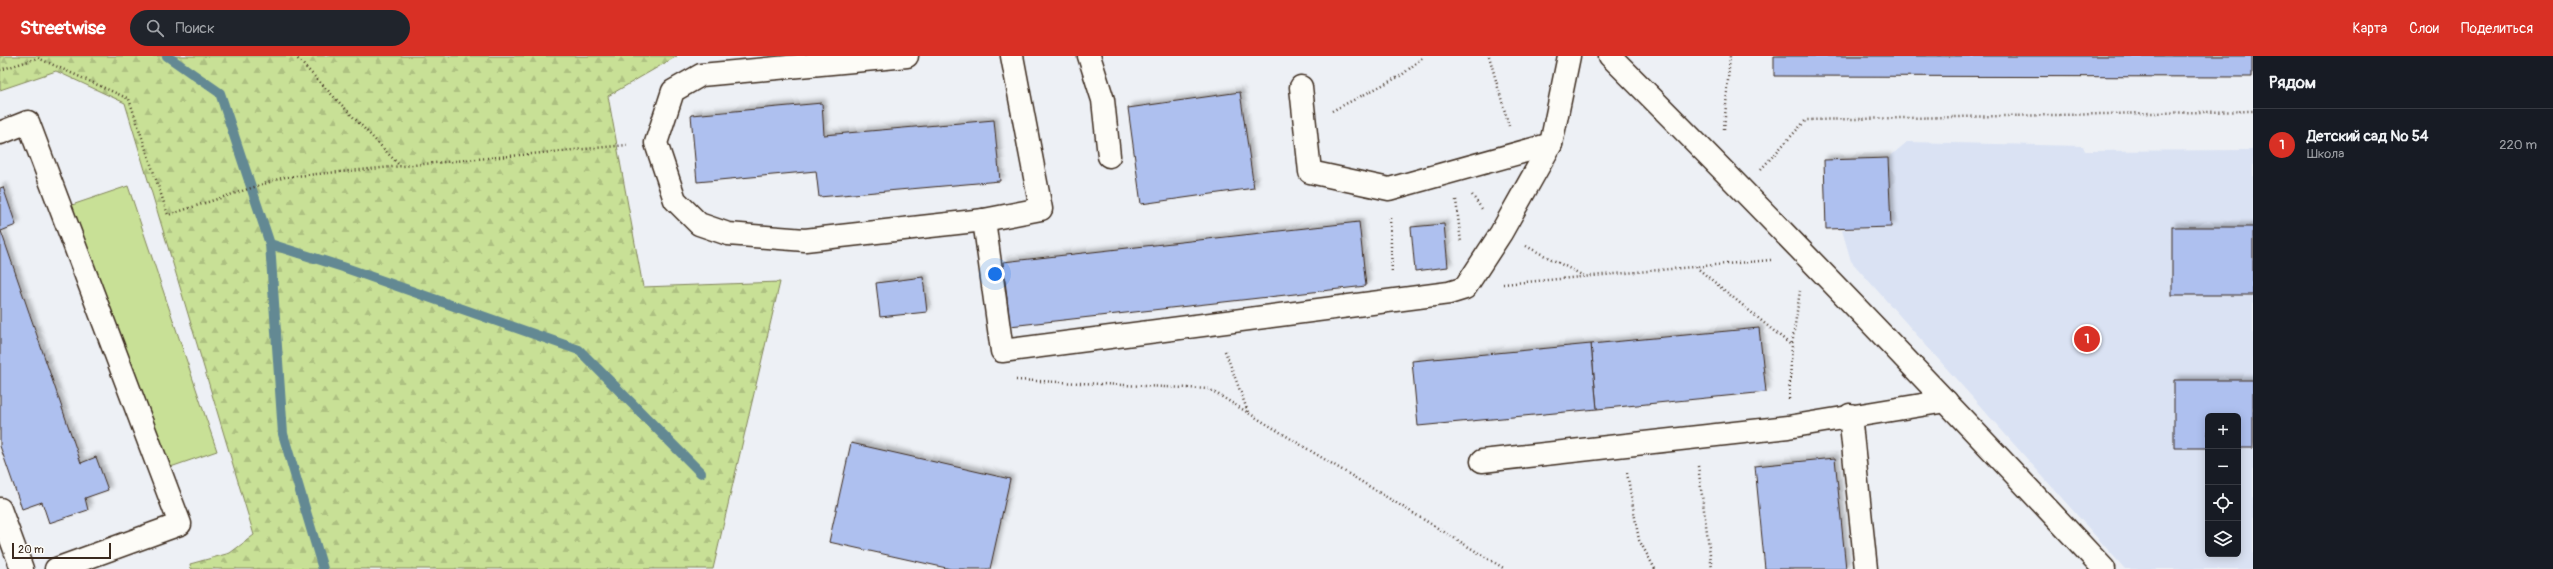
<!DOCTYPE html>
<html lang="ru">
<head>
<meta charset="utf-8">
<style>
	:root { --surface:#171b24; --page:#20242c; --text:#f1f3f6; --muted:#9ea1a6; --line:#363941; --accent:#d93025 }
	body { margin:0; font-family:Pangolin,sans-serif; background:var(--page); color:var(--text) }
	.controls { position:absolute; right:12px; bottom:12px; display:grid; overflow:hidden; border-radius:6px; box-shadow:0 2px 10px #0003 }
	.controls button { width:36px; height:36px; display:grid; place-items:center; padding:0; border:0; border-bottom:1px solid var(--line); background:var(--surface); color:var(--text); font:20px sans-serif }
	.scale { position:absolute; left:12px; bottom:10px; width:99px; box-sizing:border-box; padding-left:4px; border:2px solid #3b2a1e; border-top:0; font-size:11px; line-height:14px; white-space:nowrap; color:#3b2a1e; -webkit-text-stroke:3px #fdfcf7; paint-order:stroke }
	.you { position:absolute; left:995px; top:218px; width:14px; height:14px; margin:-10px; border:3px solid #fff; border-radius:50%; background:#1a73e8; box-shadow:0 0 0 6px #1a73e833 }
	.badge { display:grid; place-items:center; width:26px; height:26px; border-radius:50%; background:var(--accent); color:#fff; font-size:13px; font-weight:700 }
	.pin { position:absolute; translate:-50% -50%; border:2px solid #fff; box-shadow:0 1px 4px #0006 }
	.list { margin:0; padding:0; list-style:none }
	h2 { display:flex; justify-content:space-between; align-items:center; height:52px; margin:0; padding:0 16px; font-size:17px }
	h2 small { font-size:13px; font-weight:400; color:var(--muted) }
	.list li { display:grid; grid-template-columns:26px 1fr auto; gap:12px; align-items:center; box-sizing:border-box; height:72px; padding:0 16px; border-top:1px solid var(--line) }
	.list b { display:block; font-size:15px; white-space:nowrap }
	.list p { margin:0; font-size:13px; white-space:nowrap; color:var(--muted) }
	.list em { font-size:13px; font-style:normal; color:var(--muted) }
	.icon { flex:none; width:22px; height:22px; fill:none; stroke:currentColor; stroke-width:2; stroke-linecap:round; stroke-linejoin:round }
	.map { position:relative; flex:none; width:2253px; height:513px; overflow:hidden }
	header { display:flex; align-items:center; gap:24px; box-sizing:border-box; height:56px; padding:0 20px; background:var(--accent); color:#fff }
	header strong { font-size:19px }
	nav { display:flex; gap:22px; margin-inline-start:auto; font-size:14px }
	.search { width:280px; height:36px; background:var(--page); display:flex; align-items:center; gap:10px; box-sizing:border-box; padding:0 14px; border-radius:22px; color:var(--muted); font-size:15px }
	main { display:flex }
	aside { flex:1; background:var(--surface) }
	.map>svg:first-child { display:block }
	.built { fill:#dae2f3; fill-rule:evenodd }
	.forest { fill:url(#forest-firs); stroke:#82855a }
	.green { fill:#c8e096; stroke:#82855a }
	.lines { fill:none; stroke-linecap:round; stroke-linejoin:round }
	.stream { stroke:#648993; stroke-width:10 }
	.building { fill:#aec0ef; stroke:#3b2a1e; filter:url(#shadow) }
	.minor-casing { stroke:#3b2a1e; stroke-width:25 }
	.path { stroke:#3b2a1e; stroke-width:2.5; stroke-dasharray:1 3; stroke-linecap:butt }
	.minor { stroke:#fdfcf7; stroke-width:22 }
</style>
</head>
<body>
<header>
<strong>Streetwise</strong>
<div class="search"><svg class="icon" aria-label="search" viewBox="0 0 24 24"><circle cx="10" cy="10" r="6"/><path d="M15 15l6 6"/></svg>Поиск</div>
<nav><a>Карта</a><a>Слои</a><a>Поделиться</a></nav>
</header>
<main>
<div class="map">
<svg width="2253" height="513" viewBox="0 0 2253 513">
	<defs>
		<pattern id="forest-firs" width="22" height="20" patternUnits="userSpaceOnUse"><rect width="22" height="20" fill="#c8e096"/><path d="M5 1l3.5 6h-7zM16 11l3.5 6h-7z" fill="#adc081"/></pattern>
		<filter id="shadow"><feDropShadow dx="3.5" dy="-3.5" stdDeviation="2" flood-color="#0004"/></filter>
	</defs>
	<rect width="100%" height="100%" fill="#edf0f5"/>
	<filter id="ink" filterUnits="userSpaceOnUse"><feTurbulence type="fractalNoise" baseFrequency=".025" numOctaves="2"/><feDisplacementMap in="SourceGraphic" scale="8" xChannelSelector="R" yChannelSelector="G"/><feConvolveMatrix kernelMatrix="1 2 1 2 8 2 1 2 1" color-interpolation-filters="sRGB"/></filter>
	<g filter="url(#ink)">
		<path class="built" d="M1907,86L2083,90L2085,95L2253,94V513H2125L1851,205L1842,174L1891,171L1888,102ZM2208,360H2238V498H2208Z"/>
		<path class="forest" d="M0,0H677L608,40L643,231L780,226L713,513H191L190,508L230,497L254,479L125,47L56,15L0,34Z"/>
		<path class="green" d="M128,130L217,395L162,414L72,149Z"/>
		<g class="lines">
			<g class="stream">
				<path d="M167,0L220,37L270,188L283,378L323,513"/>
				<path d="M270,188L343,211L579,294L701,417"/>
			</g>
		</g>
		<g class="building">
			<path d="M1774,0H2252V21L1774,20Z"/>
			<path d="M1240,36L1254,132L1141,148L1128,52Z"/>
			<path d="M822,47L824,79L994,64L1000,125L819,141L816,115L697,126L691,59Z"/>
			<path d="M1888,102L1891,171L1826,173L1824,104Z"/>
			<path d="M3,131L16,169L1,175L81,407L96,401L108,434L85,442L88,454L49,467L42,446L22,453L0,390V132Z"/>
			<path d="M1359,166L1366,230L1010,270L1003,206Z"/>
			<path d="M1444,168L1448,211L1415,215L1411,171Z"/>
			<rect x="2172" y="171" width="81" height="68"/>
			<path d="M923,221L927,256L880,261L876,227Z"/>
			<path d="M1759,272L1766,336L1597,353L1591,288Z"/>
			<path d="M1591,288L1597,353L1418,370L1412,305Z"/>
			<path d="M2174,324H2253V392H2238V360H2208V392H2174Z"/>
			<path d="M851,387L1010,423L990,513H951L829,486Z"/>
			<path d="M1835,402L1846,513H1765L1755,410Z"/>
		</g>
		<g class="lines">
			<defs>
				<g id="minor">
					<path d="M907,0L701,19L673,35L656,87L675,144L699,168L728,178L805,184L984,164L1041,153L1012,0"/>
					<path d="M1089,0L1103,44L1109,100"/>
					<path d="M1610,0C1778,168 1942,340 2104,513"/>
					<path d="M1301,31L1310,116L1389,133L1551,88"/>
					<path d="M0,77L28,66L180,468L56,513"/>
					<path d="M984,164L1002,295L1449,237L1465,232L1501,177L1551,88L1569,0"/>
					<path d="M1850,359L1866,513"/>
					<path d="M1482,405L1788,371L1946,345"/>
					<path d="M0,453L22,513"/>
				</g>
			</defs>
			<use href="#minor" class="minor-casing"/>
			<g class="path">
				<path d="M295,0L400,110"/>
				<path d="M1489,0L1509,70"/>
				<path d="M0,14L38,2L129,43L168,159L285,121L627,89"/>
				<path d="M1332,55L1402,19L1424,0"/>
				<path d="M1724,73L1730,0"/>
				<path d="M1761,113L1806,64L2253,55"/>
				<path d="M1472,139L1482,153"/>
				<path d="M1456,144L1461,186"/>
				<path d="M1390,162L1392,217"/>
				<path d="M1526,190L1584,220"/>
				<path d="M1696,211L1791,289"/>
				<path d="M1503,228L1771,204"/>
				<path d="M1225,295L1248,356"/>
				<path d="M1016,324L1209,333L1505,513"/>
				<path d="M1789,343L1792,289L1800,235"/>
				<path d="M1698,410L1712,513"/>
				<path d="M1627,417L1639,484L1655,513"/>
			</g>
			<use href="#minor" class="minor"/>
		</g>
	</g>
</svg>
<div class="controls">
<button>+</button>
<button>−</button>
<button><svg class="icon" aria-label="locate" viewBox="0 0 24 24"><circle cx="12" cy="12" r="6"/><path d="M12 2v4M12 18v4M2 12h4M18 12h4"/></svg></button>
<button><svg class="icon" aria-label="layers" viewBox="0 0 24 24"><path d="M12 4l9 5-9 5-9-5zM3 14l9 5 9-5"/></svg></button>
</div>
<div class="scale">20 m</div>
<div class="you"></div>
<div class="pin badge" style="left:2087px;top:283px">1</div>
</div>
<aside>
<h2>Рядом<small></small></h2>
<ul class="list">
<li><span class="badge">1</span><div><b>Детский сад № 54</b><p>Школа</p></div><em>220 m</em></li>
</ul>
</aside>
</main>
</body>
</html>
